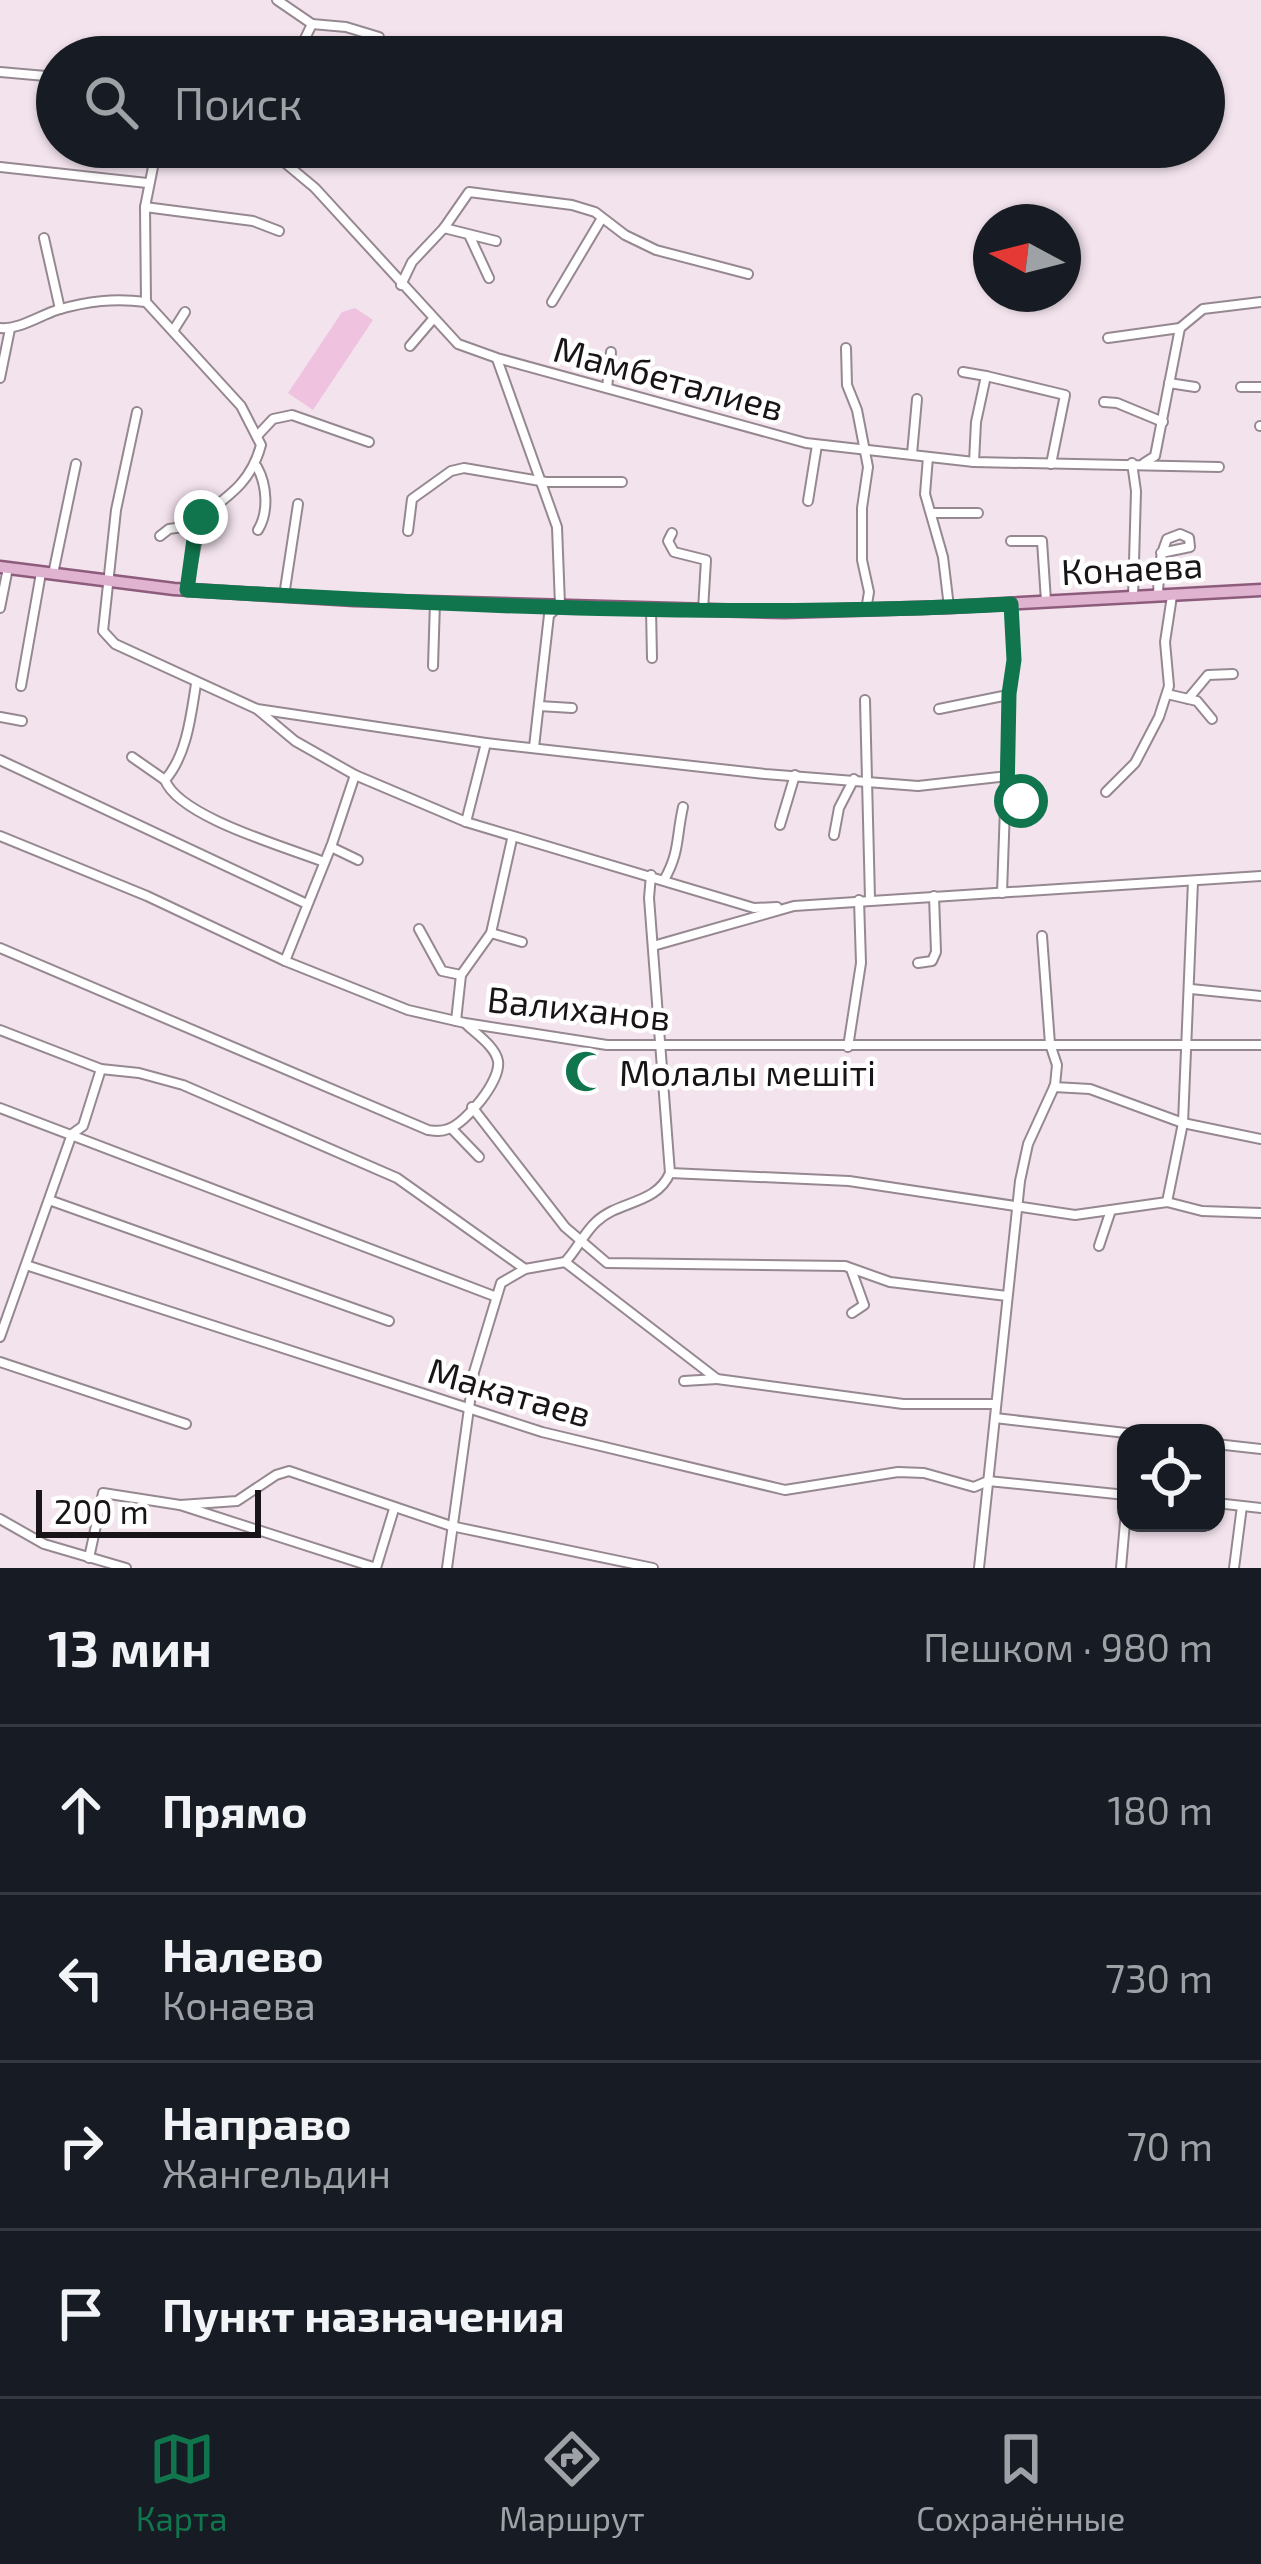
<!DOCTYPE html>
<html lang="ru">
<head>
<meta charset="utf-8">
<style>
	:root { --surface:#171b24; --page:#20242c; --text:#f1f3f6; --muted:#9ea1a6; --line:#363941; --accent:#10754d }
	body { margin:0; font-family:"Exo 2",sans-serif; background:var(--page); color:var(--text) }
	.controls { position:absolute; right:36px; bottom:36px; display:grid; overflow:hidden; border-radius:24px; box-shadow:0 3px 9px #0004 }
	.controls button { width:108px; height:108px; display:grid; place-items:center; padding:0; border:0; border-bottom:3px solid var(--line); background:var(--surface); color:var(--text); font:60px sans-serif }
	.compass { position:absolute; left:973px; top:204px; width:108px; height:108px; border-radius:50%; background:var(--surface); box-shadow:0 3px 9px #0004; rotate:277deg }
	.scale { position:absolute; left:36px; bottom:30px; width:225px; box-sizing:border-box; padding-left:12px; border:6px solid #191417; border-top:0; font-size:33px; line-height:42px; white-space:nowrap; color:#191417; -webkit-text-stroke:9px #fff; paint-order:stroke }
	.stop { position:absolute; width:36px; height:36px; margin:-27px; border:9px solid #10754d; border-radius:50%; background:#fff }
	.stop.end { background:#10754d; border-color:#fff; box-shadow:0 3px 12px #0008 }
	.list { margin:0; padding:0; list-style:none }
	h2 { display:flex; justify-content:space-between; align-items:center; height:156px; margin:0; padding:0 48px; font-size:51px }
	h2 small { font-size:39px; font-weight:400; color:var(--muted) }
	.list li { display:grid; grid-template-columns:78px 1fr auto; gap:36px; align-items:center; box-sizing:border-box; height:168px; padding:0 48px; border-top:3px solid var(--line) }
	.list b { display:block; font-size:45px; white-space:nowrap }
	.list p { margin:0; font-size:39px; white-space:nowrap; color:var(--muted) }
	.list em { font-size:39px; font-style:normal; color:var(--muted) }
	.icon { flex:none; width:66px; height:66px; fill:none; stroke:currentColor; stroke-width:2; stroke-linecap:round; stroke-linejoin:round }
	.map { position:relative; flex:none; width:1261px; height:1568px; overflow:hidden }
	.search { position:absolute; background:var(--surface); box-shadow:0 3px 9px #0004; left:36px; right:36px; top:36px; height:132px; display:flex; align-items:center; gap:30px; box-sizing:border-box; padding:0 42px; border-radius:66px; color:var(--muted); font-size:45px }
	.sheet { height:828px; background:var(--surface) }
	nav { display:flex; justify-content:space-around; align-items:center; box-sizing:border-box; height:168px; border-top:3px solid var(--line); background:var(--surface); font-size:33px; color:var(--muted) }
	nav a { display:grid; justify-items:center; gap:6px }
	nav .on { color:var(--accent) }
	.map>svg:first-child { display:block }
	.green { fill:#efc2df }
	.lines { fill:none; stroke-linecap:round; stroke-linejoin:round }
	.minor-casing { stroke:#968891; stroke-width:12 }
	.major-casing { stroke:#8d5c7c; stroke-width:15 }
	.minor { stroke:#fff; stroke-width:8 }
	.major { stroke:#e0b4d1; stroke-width:10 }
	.route { stroke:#10754d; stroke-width:15 }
	.labels { text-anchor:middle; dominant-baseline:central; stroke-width:9; stroke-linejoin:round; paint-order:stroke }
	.street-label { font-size:36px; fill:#191417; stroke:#fff }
	.poi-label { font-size:36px; fill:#191417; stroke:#fff; text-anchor:start }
</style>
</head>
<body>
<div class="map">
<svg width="1261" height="1568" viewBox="0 0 1261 1568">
	<rect width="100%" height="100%" fill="#f3e3ed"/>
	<path class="green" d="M355,308L373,320L313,410L288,393L342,312Z"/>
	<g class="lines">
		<defs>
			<g id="minor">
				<path d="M277,0L312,24L296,57"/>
				<path d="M312,24L346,27L379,37"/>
				<path d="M0,72L57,77"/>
				<path d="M157,147L145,207L146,302L241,406L261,445C251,482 230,495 201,517L187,590"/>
				<path d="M212,147H250"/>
				<path d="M266,147L315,188L458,344L497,358L806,443L974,462L1219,467"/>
				<path d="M0,167L147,183"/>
				<path d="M145,207L253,221L279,231"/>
				<path d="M444,228L496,241"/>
				<path d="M470,237L489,278"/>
				<path d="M44,238L60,309"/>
				<path d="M401,285L412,262L444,228L469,192L572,205L595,212L625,235L656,250L748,274"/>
				<path d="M552,302L602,218"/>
				<path d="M0,328C18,330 39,316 57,310C88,301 114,298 146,302"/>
				<path d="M173,331L185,312"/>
				<path d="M1108,338L1180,328"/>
				<path d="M410,346L433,319"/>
				<path d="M846,348L847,385L857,410L868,467L862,508V560L869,592L866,610"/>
				<path d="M497,359L557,527L560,605L549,615L534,747"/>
				<path d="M963,372L986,376"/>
				<path d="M0,378L10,329"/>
				<path d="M1169,383L1195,387"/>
				<path d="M1241,387H1261"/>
				<path d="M607,388L611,352"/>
				<path d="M1104,402L1117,403L1163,422"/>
				<path d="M137,412L116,510L103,631L115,644L257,709L486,743L765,774L918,786L1008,776"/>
				<path d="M1260,426H1261"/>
				<path d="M257,436L273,419L292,415L369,442"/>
				<path d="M912,454L917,399"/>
				<path d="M928,457L925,494L943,557L949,607"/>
				<path d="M974,462L976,422L986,376L1065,395L1051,464"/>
				<path d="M1132,463L1136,491L1133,598"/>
				<path d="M1144,463L1155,456L1180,328L1203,309L1261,302"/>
				<path d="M257,467C267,485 269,512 258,530"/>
				<path d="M808,501L817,445"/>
				<path d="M931,513H978"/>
				<path d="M408,531L412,499L451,471L464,468L546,482H622"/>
				<path d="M672,533L668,541L674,552L706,560L703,610"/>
				<path d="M160,536L169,529L196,525"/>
				<path d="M1011,541H1042L1046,601"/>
				<path d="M53,574L76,464"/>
				<path d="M284,596L298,504"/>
				<path d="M1158,596C1159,574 1158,560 1167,539L1180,534L1189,538L1190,547L1161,553"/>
				<path d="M0,608L8,568"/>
				<path d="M651,609L652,658"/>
				<path d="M433,666L435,602"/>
				<path d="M196,684C191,715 187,755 165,780C179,817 286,847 324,862"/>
				<path d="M21,686L41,573"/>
				<path d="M1167,694L1197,701L1212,719"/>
				<path d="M1188,699L1208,675L1233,674"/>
				<path d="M865,700L870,899"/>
				<path d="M539,706L572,708"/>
				<path d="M939,709L1008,695"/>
				<path d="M258,710L295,741L355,775L466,822L754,908L777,907"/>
				<path d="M0,717L22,721"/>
				<path d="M132,757L165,780"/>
				<path d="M0,760L307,904"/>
				<path d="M1106,792L1135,763L1159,717L1169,686L1165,642L1172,596"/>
				<path d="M1007,797L1038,806"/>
				<path d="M466,822L486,743"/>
				<path d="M780,825L795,775"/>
				<path d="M834,835L839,808L854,779"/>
				<path d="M0,836L147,896L285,961L408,1010L465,1023L607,1045H1261"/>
				<path d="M331,847L358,860"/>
				<path d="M664,880C680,852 676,838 683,807"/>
				<path d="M1002,893L1009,694L1014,660L1011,604"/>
				<path d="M419,929L442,971L461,975"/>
				<path d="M491,933L522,942"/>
				<path d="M653,946L794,906L1261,876"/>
				<path d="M0,948L428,1130C435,1131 441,1132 448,1129C466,1123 501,1081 498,1061C495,1046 476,1034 466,1024"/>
				<path d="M285,961L332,844L355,775"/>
				<path d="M918,963L932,961L936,952L934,896"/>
				<path d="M1191,989L1261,996"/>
				<path d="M456,1021L461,975L491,933L512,839"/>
				<path d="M0,1030L101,1069L139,1073L183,1085L397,1178L525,1269"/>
				<path d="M848,1047L861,963L859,900"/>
				<path d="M1054,1087L1090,1089L1183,1123L1261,1139"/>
				<path d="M472,1107L565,1227L607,1263L845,1266L890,1282L1007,1296"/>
				<path d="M0,1108L494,1296"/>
				<path d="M451,1128L479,1157"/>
				<path d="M670,1173L849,1181L1075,1215L1167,1202L1202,1211L1261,1213"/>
				<path d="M49,1200L389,1321"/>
				<path d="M1167,1202L1183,1123L1193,881"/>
				<path d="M1099,1246L1110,1213"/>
				<path d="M565,1262L717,1379L903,1404H996"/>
				<path d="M26,1265L542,1432L785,1490L898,1472L924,1473L974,1487L988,1481L1126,1495"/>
				<path d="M851,1269L864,1305L852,1313"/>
				<path d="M0,1337L72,1134L83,1126L101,1069"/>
				<path d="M0,1362L186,1424"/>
				<path d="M684,1381L717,1379"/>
				<path d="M995,1418L1126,1433"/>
				<path d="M1216,1444L1261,1449"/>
				<path d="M1216,1503L1261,1508"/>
				<path d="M180,1505L237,1501L276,1475L289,1471L451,1526L653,1568"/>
				<path d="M0,1519L44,1544L126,1568"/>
				<path d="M89,1558L103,1493L180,1505L376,1568"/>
				<path d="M376,1568L394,1509"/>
				<path d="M447,1568L474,1372L501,1283L525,1269L565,1262C576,1251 584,1233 596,1222C619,1200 656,1205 670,1173L649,898L651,875"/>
				<path d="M979,1568L1020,1181L1028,1144L1055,1085L1057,1065L1050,1044L1042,936"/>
				<path d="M1121,1568L1126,1511"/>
				<path d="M1234,1568L1242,1506"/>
			</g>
			<path id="major" d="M0,567L174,589L354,600L784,612L949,607L1261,590"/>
		</defs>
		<use href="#minor" class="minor-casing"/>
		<use href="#major" class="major-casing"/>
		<use href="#minor" class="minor"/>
		<use href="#major" class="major"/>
	</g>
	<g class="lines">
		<path class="route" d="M201,517L195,532L187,590C461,606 737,619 1011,604L1014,660L1009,694L1007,797L1021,801"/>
	</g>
	<defs>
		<symbol id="mosque-bare" viewBox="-9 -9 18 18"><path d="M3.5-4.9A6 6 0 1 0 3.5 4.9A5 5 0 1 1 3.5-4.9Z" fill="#10754d" stroke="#fff" stroke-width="2.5" paint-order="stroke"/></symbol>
	</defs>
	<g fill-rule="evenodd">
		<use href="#mosque-bare" x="556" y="1042" width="59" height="59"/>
	</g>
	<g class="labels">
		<g class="street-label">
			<text transform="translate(669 377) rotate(15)">Мамбеталиев</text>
			<text transform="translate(1132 567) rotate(-3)">Конаева</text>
			<text transform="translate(579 1007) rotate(6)">Валиханов</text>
			<text transform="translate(510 1391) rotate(16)">Макатаев</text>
		</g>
		<g class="poi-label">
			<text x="619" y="1071">Молалы мешіті</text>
		</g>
	</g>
</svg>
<div class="controls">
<button><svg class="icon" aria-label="locate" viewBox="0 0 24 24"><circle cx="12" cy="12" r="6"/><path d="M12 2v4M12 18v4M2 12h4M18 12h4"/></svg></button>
</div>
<svg class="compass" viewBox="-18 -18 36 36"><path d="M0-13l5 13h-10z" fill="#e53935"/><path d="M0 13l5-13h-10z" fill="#9ea1a6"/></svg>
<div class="scale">200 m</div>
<div class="stop" style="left:1021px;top:801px"></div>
<div class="stop end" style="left:201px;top:517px"></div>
<div class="search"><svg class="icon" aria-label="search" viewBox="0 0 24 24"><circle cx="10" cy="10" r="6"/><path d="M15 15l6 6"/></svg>Поиск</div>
</div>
<section class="sheet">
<h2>13 мин<small>Пешком · 980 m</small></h2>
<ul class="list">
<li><svg class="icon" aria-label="ahead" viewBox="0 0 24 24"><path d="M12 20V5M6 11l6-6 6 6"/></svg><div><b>Прямо</b></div><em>180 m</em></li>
<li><svg class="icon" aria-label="left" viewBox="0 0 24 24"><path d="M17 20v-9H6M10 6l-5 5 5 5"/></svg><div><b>Налево</b><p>Конаева</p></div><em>730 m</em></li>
<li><svg class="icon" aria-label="right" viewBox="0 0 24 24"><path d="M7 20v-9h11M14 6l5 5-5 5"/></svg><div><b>Направо</b><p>Жангельдин</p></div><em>70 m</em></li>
<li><svg class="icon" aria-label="arrive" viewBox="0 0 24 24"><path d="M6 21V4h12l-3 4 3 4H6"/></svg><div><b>Пункт назначения</b></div></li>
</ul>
</section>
<nav>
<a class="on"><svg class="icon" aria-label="map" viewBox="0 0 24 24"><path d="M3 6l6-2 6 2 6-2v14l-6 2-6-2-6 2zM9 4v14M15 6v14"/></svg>Карта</a>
<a><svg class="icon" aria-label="directions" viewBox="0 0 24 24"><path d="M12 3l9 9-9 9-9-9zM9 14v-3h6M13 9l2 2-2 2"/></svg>Маршрут</a>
<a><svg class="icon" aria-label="saved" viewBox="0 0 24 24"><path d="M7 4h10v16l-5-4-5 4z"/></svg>Сохранённые</a>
</nav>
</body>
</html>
